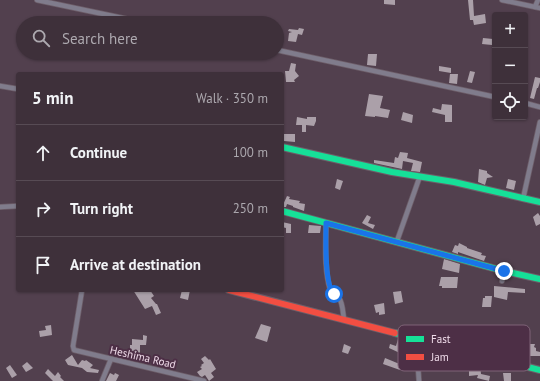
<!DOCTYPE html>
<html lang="en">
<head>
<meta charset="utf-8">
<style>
	:root { --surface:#3e303a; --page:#453842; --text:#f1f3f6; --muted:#ada9af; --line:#574b54 }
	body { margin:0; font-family:"PT Sans",sans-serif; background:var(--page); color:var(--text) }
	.controls { position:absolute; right:12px; top:12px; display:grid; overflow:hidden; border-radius:4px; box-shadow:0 1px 3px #0004 }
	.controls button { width:36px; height:36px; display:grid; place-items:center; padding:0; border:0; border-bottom:1px solid var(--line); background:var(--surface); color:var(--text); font:20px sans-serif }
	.stop { position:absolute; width:12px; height:12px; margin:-9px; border:3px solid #1a73e8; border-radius:50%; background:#fff }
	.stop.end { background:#1a73e8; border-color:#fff; box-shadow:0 1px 4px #0008 }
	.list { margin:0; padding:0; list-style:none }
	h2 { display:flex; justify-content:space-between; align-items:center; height:52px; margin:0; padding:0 16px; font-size:17px }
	h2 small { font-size:13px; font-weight:400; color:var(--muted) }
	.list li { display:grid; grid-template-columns:26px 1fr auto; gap:12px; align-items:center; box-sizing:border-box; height:56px; padding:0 16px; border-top:1px solid var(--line) }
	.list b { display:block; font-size:15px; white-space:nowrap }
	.list em { font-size:13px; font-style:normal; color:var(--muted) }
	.icon { flex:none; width:22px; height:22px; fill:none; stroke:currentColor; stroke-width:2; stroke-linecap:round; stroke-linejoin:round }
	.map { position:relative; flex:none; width:540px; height:381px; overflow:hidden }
	.search { position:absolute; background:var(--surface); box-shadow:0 1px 3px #0004; left:16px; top:16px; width:268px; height:44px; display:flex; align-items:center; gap:10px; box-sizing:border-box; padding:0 14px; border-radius:22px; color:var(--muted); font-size:15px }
	.panel { position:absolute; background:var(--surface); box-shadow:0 1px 3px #0004; left:16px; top:72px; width:268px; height:220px; border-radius:4px }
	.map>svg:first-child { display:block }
	.building { fill:#aba0a9 }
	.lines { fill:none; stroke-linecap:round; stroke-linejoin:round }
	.street-casing { stroke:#6d5e69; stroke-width:6 }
	.fast-casing { stroke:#6d5e69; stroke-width:8 }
	.jam-casing { stroke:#6d5e69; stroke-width:8 }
	.street { stroke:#807c8c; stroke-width:4.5 }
	.fast { stroke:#16e098; stroke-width:6 }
	.jam { stroke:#f24e42; stroke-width:6 }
	.route { stroke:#1a73e8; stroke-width:5 }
	.labels { text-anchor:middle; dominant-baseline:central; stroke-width:4; stroke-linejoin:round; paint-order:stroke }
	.street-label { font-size:11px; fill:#f0dcea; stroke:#4d2f46 }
	.key { fill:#4d2f46; stroke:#7e6377; stroke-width:1 }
	.key-label { font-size:11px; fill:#f0dcea }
</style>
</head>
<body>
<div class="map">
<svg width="540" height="381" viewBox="0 0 540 381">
	<rect width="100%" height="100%" fill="#52404e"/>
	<g class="building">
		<path d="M384,0H395V5L384,4Z"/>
		<path d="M468,0H473L474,16L485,14L486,23L474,25L473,20H470Z"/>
		<path d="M299,28L304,29L302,35L298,34L296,42L288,41L289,33L292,32L288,31L289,29L298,30Z"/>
		<path d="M483,38L493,39L492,45L482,44Z"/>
		<path d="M368,54H377L376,66L367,65Z"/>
		<path d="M291,63L296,64L295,71L299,76L294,80L295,82H286L285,71H289Z"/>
		<path d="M439,66L451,68V73L439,71Z"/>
		<path d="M470,71L475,72L472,83L467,82Z"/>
		<path d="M450,74H458L457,84L449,83Z"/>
		<path d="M535,77L540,78V82L538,88H537L534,99L530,98Z"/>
		<path d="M369,94L383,96L380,108L390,110L388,118L375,116V117L365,116Z"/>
		<path d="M442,104L452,105V122H445V115L432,112L433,108L441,110Z"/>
		<path d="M403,112L413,115L412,123L401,120Z"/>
		<path d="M297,117L307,119V117H316V121L314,126L306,125V132H302V125H296Z"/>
		<path d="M284,134H295V142L284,141Z"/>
		<path d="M400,152L408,153L407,158L422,162L420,172L411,171L413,163L403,161L402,169L374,163V160L394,163L395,157L398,158Z"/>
		<path d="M479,169L487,171V173L493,177L487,178L485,185L478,182Z"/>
		<path d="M337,179L343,181L340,190L335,188Z"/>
		<path d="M508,179L516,181L514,190L506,188Z"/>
		<path d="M287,196L290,197L289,199L300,201L299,203L305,204L304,211L293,207V206L287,204L286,207H282Z"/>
		<path d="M538,213L540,216V224L536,226L533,217Z"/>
		<path d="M367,215L371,217L368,223L375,225L373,229L362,223Z"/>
		<path d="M282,222L291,224V233H286V228L282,227Z"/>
		<path d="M309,225L321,226L320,233H308Z"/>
		<path d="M459,243L467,247V248L482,253L481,255L486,256L484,261L458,252V254L452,252L455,245L458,246Z"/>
		<path d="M444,259L460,264L459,273L442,269Z"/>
		<path d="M441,277H458L457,288H442V286H439Z"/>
		<path d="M494,286L525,289V293L508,292L507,300L494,297Z"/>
		<path d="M133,290H150L154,296L151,298L156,304H157L161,313L156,315L152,306L145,309Z"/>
		<path d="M182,290H190L188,300L180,298Z"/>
		<path d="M401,291L403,302L395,304L393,292Z"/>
		<path d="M485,296H492L491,307H482L483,298H485Z"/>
		<path d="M384,303L385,314L379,315V312L376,313L374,305Z"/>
		<path d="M261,324L271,327L267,342L255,338Z"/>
		<path d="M51,325L52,335L40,337L39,331L46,330L45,326Z"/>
		<path d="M143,335L147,336L146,345H140V356L130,355V354H128V349H130V345H132V339L143,340Z"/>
		<path d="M398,339L407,341V342L402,354L389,348L390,344L396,346Z"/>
		<path d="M344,344L351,347L348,354L342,352Z"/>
		<path d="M528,344H535L534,347L536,348V351L540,352V356H529L525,357L511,356V348H527Z"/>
		<path d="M72,355L78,365L82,360L85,361L86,360L93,365L90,368L99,370L98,373L87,372L82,368L68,365L65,360Z"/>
		<path d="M205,356L209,360L210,359L216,369L211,373L214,377L209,381L205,375L202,377L200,376L197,372L202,369L200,367L202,366L201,365L204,363L201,359Z"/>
		<path d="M385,358L402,365L400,370L383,364Z"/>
		<path d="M27,362L33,368L26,372L22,366Z"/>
		<path d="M469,363L480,364L481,374L490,376L489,381L477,378L478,375L469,376Z"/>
		<path d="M10,365L17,375L12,378L6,368Z"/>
		<path d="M48,369L55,376L58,372L61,376L60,377L64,381H53L45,373Z"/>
		<path d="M110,373L114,375L115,373L119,375L116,381H106Z"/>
		<path d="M503,373H511V381H504Z"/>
	</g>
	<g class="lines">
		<defs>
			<g id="street">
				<path d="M37,0L146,23"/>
				<path d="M502,0L540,8"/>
				<path d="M535,7L538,0"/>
				<path d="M277,50L495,97"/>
				<path d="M0,86L18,89"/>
				<path d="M525,103L540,107"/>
				<path d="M523,199L540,122"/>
				<path d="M0,207L18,206"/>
				<path d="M326,223C326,245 324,268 330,289C332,294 336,295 339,298C343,303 343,314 344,320"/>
				<path d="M397,241L420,176"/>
				<path d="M502,281L504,271"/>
				<path d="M82,290L73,346L74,350L204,381"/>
				<path d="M416,337L419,381"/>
				<path d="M102,381L111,359"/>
			</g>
			<g id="fast">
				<path d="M282,147L392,172L454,182L540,202"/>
				<path d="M282,211L504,271L540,279"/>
				<path d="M395,333L540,370"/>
			</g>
			<path id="jam" d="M229,290L395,333"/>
		</defs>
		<use href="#street" class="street-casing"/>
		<use href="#fast" class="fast-casing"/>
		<use href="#jam" class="jam-casing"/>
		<use href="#street" class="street"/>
		<use href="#fast" class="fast"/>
		<use href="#jam" class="jam"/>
	</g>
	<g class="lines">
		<path class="route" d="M334,294C324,285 326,237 326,223L504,271"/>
	</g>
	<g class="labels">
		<g class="street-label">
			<text transform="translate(143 357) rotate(13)">Heshima Road</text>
		</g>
	</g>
	<rect x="398" y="325" width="132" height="46" rx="6" class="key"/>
	<rect x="406" y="336" width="18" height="6" fill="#16e098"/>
	<rect x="406" y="354" width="18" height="6" fill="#f24e42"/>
	<g class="key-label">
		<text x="431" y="343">Fast</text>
		<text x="431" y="361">Jam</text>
	</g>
</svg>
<div class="controls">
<button>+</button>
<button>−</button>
<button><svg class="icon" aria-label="locate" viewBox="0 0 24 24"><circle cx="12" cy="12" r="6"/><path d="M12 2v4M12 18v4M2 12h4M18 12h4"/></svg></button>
</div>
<div class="stop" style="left:334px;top:294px"></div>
<div class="stop end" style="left:504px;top:271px"></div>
<div class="search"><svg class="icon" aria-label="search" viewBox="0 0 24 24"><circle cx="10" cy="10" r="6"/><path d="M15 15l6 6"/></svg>Search here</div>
<section class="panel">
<h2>5 min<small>Walk · 350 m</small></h2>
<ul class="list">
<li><svg class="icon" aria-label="ahead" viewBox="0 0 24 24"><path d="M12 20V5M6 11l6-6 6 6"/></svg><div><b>Continue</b></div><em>100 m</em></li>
<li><svg class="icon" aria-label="right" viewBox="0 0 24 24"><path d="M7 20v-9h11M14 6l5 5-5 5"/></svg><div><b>Turn right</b></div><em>250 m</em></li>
<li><svg class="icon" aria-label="arrive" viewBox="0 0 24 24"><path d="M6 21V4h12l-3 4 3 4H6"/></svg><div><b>Arrive at destination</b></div></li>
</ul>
</section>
</div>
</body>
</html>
